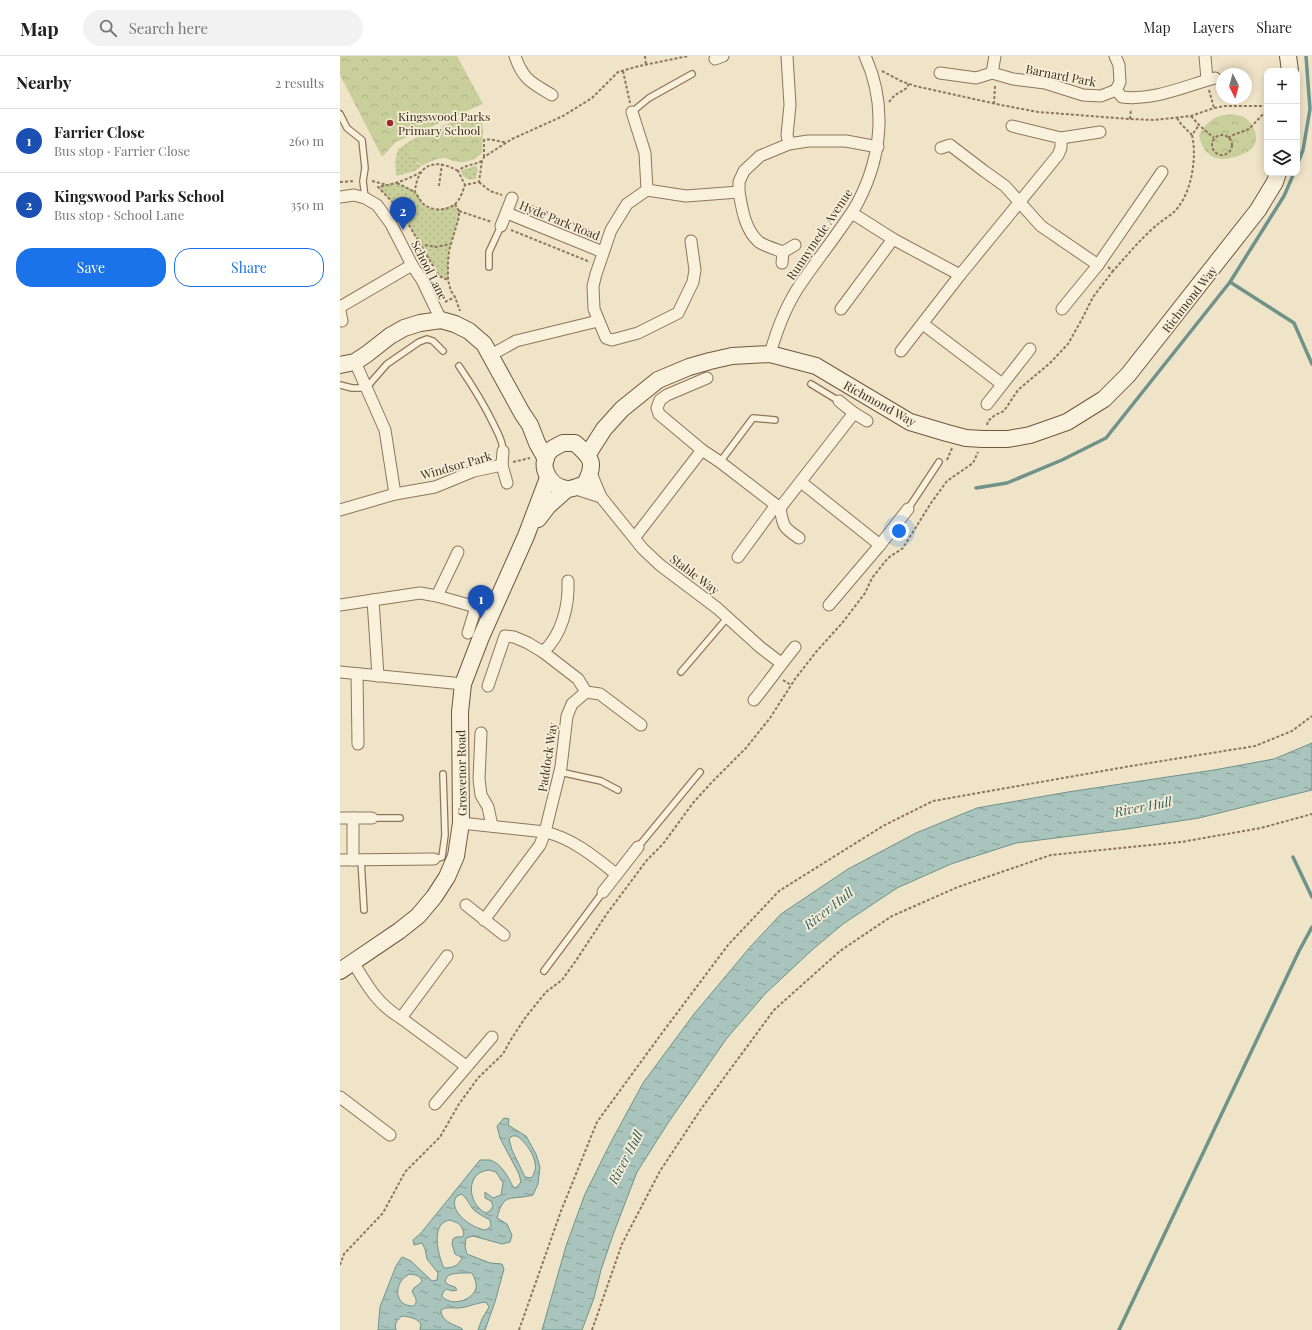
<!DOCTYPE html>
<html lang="en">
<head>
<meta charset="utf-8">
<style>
	:root { --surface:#fff; --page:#f2f2f2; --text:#222; --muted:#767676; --line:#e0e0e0; --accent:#1a73e8 }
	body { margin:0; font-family:"Playfair Display",serif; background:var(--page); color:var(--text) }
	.controls { position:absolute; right:12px; top:12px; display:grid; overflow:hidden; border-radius:8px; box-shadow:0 2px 10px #0003 }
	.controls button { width:36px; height:36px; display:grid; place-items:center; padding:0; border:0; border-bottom:1px solid var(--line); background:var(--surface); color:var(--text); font:20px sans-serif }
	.compass { position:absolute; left:876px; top:12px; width:36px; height:36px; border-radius:50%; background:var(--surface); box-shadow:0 2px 10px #0003; rotate:174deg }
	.you { position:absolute; left:559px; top:475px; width:14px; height:14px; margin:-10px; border:3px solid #fff; border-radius:50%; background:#1a73e8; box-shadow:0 0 0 6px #1a73e833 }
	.badge { display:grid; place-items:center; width:26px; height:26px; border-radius:50%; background:var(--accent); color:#fff; font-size:13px; font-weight:700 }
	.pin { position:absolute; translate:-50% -33px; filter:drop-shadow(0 1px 2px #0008) }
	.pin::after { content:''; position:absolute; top:21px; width:14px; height:12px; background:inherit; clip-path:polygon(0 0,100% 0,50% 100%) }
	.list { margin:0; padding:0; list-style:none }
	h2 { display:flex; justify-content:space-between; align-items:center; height:52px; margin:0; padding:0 16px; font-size:17px }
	h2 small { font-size:13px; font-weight:400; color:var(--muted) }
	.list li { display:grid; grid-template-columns:26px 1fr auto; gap:12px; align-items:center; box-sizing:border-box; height:64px; padding:0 16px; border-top:1px solid var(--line) }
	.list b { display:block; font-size:15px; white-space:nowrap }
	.list p { margin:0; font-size:13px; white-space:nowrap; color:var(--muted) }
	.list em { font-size:13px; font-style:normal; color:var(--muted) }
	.actions { display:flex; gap:8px; padding:12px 16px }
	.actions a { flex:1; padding:9px 0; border:1px solid var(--accent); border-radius:16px; text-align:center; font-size:14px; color:var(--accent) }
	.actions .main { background:var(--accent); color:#fff }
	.icon { flex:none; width:22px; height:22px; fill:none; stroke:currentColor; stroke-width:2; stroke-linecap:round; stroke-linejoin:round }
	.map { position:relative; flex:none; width:972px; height:1274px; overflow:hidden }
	header { display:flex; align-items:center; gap:24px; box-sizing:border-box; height:56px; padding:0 20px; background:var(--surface); border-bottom:1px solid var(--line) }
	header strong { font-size:19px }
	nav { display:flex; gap:22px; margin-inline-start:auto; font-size:14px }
	.search { width:280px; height:36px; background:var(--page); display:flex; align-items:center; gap:10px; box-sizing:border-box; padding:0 14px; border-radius:22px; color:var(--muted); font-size:15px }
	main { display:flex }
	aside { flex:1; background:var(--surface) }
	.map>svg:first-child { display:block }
	.grass { fill:url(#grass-dots) }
	.forest { fill:url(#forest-crowns) }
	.water { fill:url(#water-ripples); stroke:#6f938a; fill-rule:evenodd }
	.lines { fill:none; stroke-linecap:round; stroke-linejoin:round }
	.stream { stroke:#6f938a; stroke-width:3.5 }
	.lane-casing { stroke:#8d765c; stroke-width:8 }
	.street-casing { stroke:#8d765c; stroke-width:13 }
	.secondary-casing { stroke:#6f573f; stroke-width:18 }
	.path { stroke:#8d765c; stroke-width:2; stroke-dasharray:3 2; stroke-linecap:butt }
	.lane { stroke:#faf1dc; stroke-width:5.5 }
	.street { stroke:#faf1dc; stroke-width:11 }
	.secondary { stroke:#faf1dc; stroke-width:16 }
	.poi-dot { fill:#9e2a2b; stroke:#f7eed8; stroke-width:1.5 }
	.labels { text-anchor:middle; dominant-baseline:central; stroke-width:3.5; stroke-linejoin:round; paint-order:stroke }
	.street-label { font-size:12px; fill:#3d2e20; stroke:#f7eed8 }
	.poi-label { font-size:12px; fill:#3d2e20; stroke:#f7eed8; text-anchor:start }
	.water-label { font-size:13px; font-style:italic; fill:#2f5d5a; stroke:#f7eed8 }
</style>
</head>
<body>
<header>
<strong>Map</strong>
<div class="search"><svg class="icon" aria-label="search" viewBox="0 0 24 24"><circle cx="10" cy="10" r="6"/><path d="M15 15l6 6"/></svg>Search here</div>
<nav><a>Map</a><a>Layers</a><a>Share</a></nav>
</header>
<main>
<aside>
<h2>Nearby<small>2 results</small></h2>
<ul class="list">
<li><span class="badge" style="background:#1a4fb4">1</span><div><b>Farrier Close</b><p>Bus stop · Farrier Close</p></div><em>260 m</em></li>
<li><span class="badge" style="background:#1a4fb4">2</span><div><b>Kingswood Parks School</b><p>Bus stop · School Lane</p></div><em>350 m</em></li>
</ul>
<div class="actions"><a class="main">Save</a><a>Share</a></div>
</aside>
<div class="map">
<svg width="972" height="1274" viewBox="0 0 972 1274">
	<defs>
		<pattern id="grass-dots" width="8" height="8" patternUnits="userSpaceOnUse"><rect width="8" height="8" fill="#c9cf9b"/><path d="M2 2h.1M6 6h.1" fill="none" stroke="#aeb285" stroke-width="1.8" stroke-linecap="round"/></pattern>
		<pattern id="forest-crowns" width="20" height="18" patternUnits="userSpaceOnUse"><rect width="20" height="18" fill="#c9cf9b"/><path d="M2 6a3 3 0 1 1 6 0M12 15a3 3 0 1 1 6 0" fill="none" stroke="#aeb285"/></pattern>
		<pattern id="water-ripples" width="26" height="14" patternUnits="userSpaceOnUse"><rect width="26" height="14" fill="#a9c4bc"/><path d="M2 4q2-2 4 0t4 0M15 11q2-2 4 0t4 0" fill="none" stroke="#8ba098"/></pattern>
	</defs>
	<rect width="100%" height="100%" fill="#f0e4c8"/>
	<g class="grass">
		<path d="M75,82L71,90L70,99L78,108L83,109L75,115L56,120L55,105L58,93Z"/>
		<path d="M135,110L138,112L136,123C129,125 124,123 121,116L122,114Z"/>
		<path d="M57,127C63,130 70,132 75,136C78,138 80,143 82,147C90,157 105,153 115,148L119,155V161L109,195L108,207V224L99,220L60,154L38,131L47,128Z"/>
	</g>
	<g class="forest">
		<path d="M0,0H117L143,48L56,86L42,101L0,19Z"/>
		<path d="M892,58C894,59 898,59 901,60C912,64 920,79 914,90C911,95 903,98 898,100C877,107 864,102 859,79C868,64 874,60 892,58Z"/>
		<path d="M128,59L140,62L142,67L143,76L142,97C134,105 123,108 113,105C109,104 107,102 104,102C96,102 90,106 83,109L74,105L70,99L71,90L75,82Z"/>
	</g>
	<g class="water">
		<path d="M972,687V734L859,762L787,773L676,787L611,808L557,832L503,868L472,894L426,937L387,982L328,1067L297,1116L274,1176L261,1214L254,1242L242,1274H202L226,1190L245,1138L271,1086L303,1027L354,958L411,890L441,858L508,813L576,777L637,752L728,736L874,714L934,703Z"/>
		<path d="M164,1062L169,1063L168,1069L186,1080L196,1098L200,1111L198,1128L193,1139C171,1145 164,1135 157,1162L167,1168L172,1179L170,1186L162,1188L133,1180L126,1182L125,1191L127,1198L150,1207L162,1208L164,1213L155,1246L145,1274H138L142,1263L149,1251L146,1246C135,1247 127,1252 117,1252C110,1252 106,1251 101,1254C101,1265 112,1268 121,1272L123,1274H80L81,1268C77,1262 70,1261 62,1260C57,1264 54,1268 56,1274H38L40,1251L56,1210L62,1201L71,1205L92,1225L97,1224L98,1217L87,1203L85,1193L82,1187L74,1189L73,1184L81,1177L140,1104C143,1104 147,1104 150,1104C161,1107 169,1122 173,1131L176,1132L181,1126L179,1118L160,1082L157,1070ZM172,1080H177C188,1088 203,1109 191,1122L185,1121L172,1094L169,1083ZM149,1114L156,1116L163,1127L161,1139L153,1142L145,1136V1142L151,1145L153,1150L150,1155L146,1157C127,1148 125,1116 149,1114ZM121,1138C127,1141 129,1149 134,1154C138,1158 145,1161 150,1164L151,1170L146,1174C133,1173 108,1156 116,1141ZM109,1164C117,1166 122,1168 124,1178L122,1181H116L113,1183L112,1188L115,1198L121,1201L122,1202C118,1210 113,1212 104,1212C99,1202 92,1175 103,1167C105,1165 107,1165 109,1164ZM121,1217H132C134,1221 137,1227 136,1232C133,1245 110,1251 102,1240L103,1236L107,1233L112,1235L117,1234L115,1231L109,1229L105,1226C107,1217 113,1218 121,1217ZM70,1218C75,1219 80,1219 82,1225C79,1230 74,1230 72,1235C74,1240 79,1245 74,1250C53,1251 53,1225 70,1218Z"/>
	</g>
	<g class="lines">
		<g class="stream">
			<path d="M957,109L963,94L970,53L966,0"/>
			<path d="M890,226L954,267L972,308"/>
			<path d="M636,432L667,427L722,404L766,382L890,226L944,140L954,117"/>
			<path d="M953,801L972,841"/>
			<path d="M779,1274L959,895L972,871"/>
		</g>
		<defs>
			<g id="lane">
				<path d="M292,56L309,42L352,18"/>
				<path d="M0,58L7,72L22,84L25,112L23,125L25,142"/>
				<path d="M149,211V196L161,170"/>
				<path d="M119,310C132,329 144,348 154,369C158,378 163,385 163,395"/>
				<path d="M471,328L499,345"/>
				<path d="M0,329L12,332H26L47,308L79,286L87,283L93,285L103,295"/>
				<path d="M380,406L413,362L435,364"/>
				<path d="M568,453L599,406"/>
				<path d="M341,616L388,561"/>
				<path d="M220,716L261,725L278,734"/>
				<path d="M32,762H60"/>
				<path d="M298,791L360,716"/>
				<path d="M94,803L102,801L105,779L103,718"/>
				<path d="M21,804L24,854"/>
				<path d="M204,915L263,836"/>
			</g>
			<g id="street">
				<path d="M175,0C183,24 192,27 212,39"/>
				<path d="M447,0L450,49L447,79L449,88"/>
				<path d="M865,0L867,24"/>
				<path d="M375,3L383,0"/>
				<path d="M600,17L636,22L652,17L673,23L705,27L743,39L761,40L776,34L780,26L779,9L775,0"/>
				<path d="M652,17L655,0"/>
				<path d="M776,34L782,41C814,45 845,30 875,22"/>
				<path d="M292,56L305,97L307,134"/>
				<path d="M721,82L760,76"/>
				<path d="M601,92L610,89L644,115L665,130L701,170L758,209"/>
				<path d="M399,136C402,153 405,174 419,186C425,190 435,193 443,196"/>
				<path d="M0,141L14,139L25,142L37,149L51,168L72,209L82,224L101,264"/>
				<path d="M167,157L263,196"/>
				<path d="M512,157L553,183L620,219L718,99L721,92V82L672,70"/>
				<path d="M161,170L172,142"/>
				<path d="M351,185L355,214L353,226L338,257L298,277L272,284L266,282L254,253L253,230L256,218L271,174L287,148L307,134L346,140L399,136V126L404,115L420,100L449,88L468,85H506L538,91"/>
				<path d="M442,207L443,196L455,189"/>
				<path d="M0,251L72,209"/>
				<path d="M501,253L553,183"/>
				<path d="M722,253L758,209L822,116"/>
				<path d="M0,255L2,265"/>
				<path d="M583,268L662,328"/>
				<path d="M561,295L620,219"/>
				<path d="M430,298C437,273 447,247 462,226C475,207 490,188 503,169C508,162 514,154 518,146C542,100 547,48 525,0"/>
				<path d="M151,299L176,285L258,265"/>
				<path d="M15,306L45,374L55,438"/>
				<path d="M647,348L690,293"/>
				<path d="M514,357L527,365"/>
				<path d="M362,394L319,358L317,352L320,344L327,339L367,322"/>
				<path d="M163,395L162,409L167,427"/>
				<path d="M251,417L261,441L303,493L320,509L377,552L420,591L441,607"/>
				<path d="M461,426L540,489L489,549"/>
				<path d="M233,432L261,441"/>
				<path d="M440,452C443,471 444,472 459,482"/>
				<path d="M0,454L55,438L95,431L134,415L162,409"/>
				<path d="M295,481L362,394L380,406L440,452L514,357L499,345"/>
				<path d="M540,489L568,453"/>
				<path d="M398,501L436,449"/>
				<path d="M97,540L118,496"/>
				<path d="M0,549L33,544"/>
				<path d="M203,596C222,579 229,550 228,525"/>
				<path d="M0,616L123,628"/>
				<path d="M17,618L18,688"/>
				<path d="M38,620L33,544L80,537L97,540L136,551L128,577"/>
				<path d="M148,630L165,580L174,581L188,587L203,596L238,623L246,636"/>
				<path d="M414,644C428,627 441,608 455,591"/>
				<path d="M141,677L139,723L141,739L148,751L152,770"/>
				<path d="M0,762H32"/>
				<path d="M13,762V804"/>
				<path d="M121,767L205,776C232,782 255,801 276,818"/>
				<path d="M0,804L94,803"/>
				<path d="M263,836L298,791"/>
				<path d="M126,849L164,879"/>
				<path d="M144,864L200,789L205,776L221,711L227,660L232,648L246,636L260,638L301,669"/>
				<path d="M13,906C27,929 37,948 61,962L126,1010"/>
				<path d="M61,962L107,900"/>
				<path d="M0,1041L50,1079"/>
				<path d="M95,1048L152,981"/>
			</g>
			<g id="secondary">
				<path d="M948,0L950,15"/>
				<path d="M0,309L15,306L27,298L50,280L64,272L80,267L101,264L115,268L129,275L144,288L182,357L190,369L197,387L206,403"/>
				<path d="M223,387H235C252,402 256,407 245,428C239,430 233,433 227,433C208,431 196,406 212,393C215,391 219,389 223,387Z"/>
				<path d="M248,398L264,373L282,353L318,324L349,311L370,305L392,300L430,298L476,310L570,366L607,377L626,382L643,383H668L690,379L727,366L764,343L788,319L918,154L935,126L938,117"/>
				<path d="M198,463L208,450L227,433"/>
				<path d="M0,915L59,875L78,860L94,841L107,821L116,800L121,767L120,656L123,628L141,581L186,480L208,422"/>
			</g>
		</defs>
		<use href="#lane" class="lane-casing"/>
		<use href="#street" class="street-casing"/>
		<use href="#secondary" class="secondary-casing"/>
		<g class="path">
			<path d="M305,0L306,9"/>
			<path d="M283,15L290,47"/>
			<path d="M542,15L561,25L575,30L661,49L698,56L790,63L814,64L851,60L874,52L884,50H927"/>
			<path d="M869,34L874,52"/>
			<path d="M549,46C556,36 559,38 568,31V28"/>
			<path d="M654,48L655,29"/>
			<path d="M851,60L859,69L874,82"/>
			<path d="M837,62L841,68L852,79L859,69"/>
			<path d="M790,63L791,53"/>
			<circle cx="882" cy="89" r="10"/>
			<path d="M888,82L893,79L909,73L927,54"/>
			<path d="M144,101V84C151,82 158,86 166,86"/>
			<path d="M142,105C134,109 124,109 118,115L125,129L139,126L142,105L144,101L172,83L223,60L252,42L278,16L299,10L348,0"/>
			<path d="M118,115C94,101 77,109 75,136C78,140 81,147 85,149C93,155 107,155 115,148C120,144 123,135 125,129"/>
			<path d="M81,116C67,124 54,128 38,131L60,154L99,220L108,224"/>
			<path d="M32,125L47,129"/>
			<path d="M0,126L15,125"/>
			<path d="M139,126L150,135L162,139"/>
			<path d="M57,127L75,136"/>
			<path d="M99,130L102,108"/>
			<path d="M182,146L259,178"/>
			<path d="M115,148L119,155V161L109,195L108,207V224L111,235L115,241L120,255"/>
			<path d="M119,155L152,166"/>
			<path d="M171,174L250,206"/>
			<path d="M80,188L96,191L110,188"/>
			<path d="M768,211L773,215C783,204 792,193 802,183C807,178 813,172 818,168C825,162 834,158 839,150C852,133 857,100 852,79"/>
			<path d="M105,246L115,241"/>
			<path d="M647,369L648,365L655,359L664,355L678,334L710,307L728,288L742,263L753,241L773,215"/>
			<path d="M607,404L612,392"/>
			<path d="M173,406L190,402"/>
			<path d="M443,624L451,629"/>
			<path d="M0,1209L4,1198L43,1157L65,1116L100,1081L119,1048L138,1022L163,998L170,985L185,962L206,936L222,924L235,906L266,859L307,804L323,788L353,747L372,726L406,692L430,662L455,623L476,596L503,566L525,537L532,522L548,502L563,492L591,447L607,425L633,407L638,396"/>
			<path d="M179,1274L221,1155L257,1066L322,977L388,889L439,835L543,770L593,745L791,710L915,690L952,675L972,660"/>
			<path d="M252,1274L282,1188L320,1115L361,1053L434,954L500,895L552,860L618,831L711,799L841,786L921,772L972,758"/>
		</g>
		<use href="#lane" class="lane"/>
		<use href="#street" class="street"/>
		<use href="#secondary" class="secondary"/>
	</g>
	<circle class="poi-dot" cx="50" cy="67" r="4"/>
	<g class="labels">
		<g class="street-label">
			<text transform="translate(721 19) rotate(11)">Barnard Park</text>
			<text transform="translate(220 164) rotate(22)">Hyde Park Road</text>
			<text transform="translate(479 178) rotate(-56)">Runnymede Avenue</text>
			<text transform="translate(90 214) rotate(63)">School Lane</text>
			<text transform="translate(849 243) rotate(-52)">Richmond Way</text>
			<text transform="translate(540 347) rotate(29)">Richmond Way</text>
			<text transform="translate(116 409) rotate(-16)">Windsor Park</text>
			<text transform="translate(355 518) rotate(37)">Stable Way</text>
			<text transform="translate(207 701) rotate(-81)">Paddock Way</text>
			<text transform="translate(121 717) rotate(-91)">Grosvenor Road</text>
		</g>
		<g class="poi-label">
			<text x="58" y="60">Kingswood Parks<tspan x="58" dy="14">Primary School</tspan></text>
		</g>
		<g class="water-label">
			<text transform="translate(803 750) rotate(-11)">River Hull</text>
			<text transform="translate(488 852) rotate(-38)">River Hull</text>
			<text transform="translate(285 1101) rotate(-62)">River Hull</text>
		</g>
	</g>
</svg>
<div class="controls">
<button>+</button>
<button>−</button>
<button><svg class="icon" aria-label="layers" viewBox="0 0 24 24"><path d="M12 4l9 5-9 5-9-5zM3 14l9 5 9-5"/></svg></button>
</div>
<svg class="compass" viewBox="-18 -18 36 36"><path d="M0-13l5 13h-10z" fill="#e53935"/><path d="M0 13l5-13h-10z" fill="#767676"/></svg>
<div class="you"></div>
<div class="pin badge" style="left:141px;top:562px;background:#1a4fb4">1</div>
<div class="pin badge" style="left:63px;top:174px;background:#1a4fb4">2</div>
</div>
</main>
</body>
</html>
